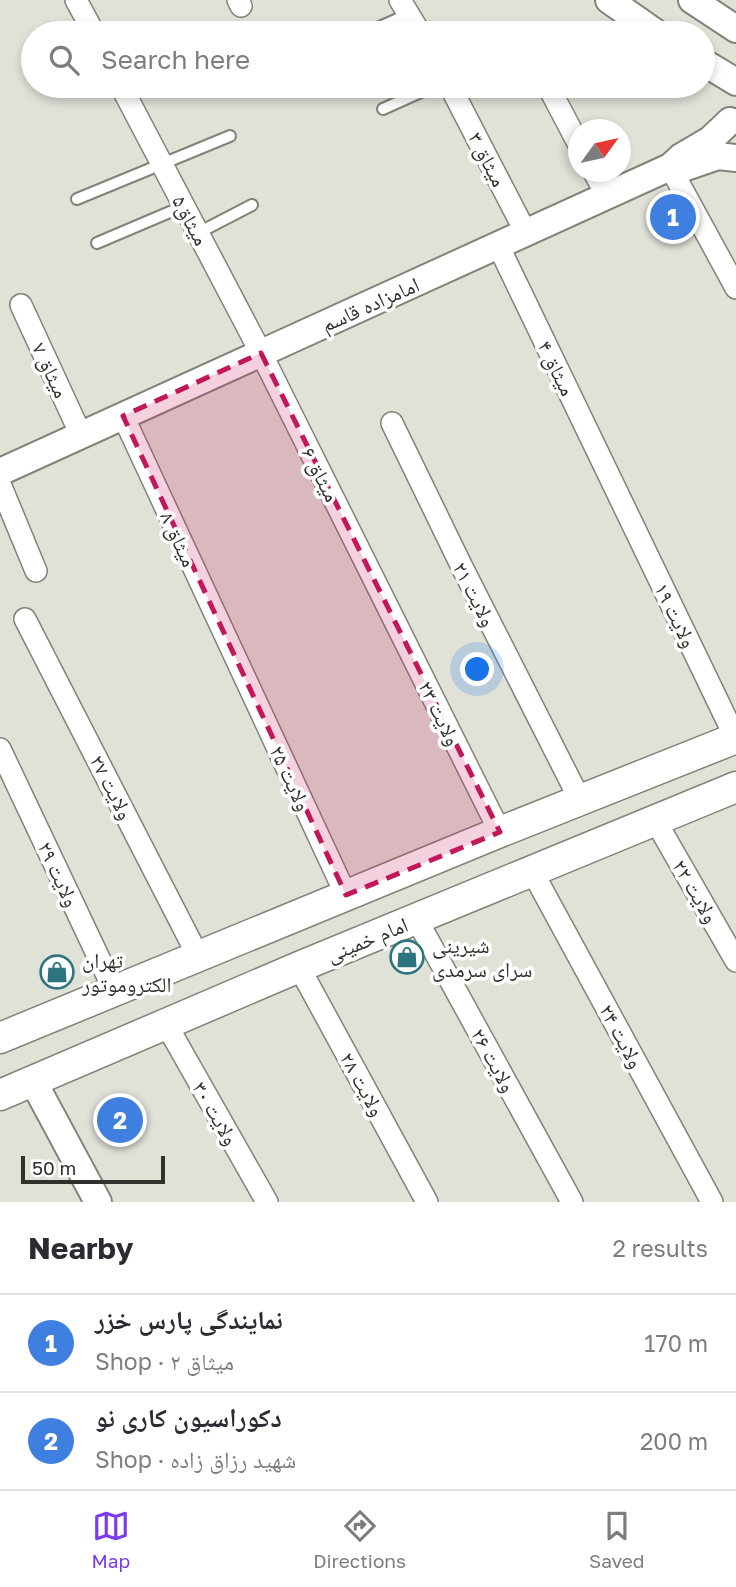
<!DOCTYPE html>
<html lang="en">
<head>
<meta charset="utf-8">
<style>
	:root { --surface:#fff; --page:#f2f2f3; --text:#2b2b33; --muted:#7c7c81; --line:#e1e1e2; --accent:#7c3aed }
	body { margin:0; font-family:"Golos Text","Noto Naskh Arabic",sans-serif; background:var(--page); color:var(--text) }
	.compass { position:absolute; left:568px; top:119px; width:63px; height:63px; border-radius:50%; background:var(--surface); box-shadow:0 4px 10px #0003; rotate:57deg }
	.scale { position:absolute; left:21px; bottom:18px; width:144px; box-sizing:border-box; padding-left:7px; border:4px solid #30302c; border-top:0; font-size:19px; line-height:24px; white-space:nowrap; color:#30302c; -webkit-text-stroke:5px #fff; paint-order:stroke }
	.you { position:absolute; left:478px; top:670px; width:24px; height:24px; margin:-18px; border:5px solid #fff; border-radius:50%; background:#1a73e8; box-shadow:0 0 0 10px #1a73e833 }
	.badge { display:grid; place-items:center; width:46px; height:46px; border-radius:50%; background:var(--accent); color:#fff; font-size:23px; font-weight:700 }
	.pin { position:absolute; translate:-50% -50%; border:4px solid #fff; box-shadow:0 2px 7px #0006 }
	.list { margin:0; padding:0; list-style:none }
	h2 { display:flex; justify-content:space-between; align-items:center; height:91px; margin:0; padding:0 28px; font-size:30px }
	h2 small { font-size:23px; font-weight:400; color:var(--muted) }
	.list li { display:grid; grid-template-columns:46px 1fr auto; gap:21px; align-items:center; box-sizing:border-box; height:98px; padding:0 28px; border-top:2px solid var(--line) }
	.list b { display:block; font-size:26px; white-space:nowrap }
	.list p { margin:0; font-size:23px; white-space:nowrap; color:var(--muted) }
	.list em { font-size:23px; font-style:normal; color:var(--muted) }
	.icon { flex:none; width:38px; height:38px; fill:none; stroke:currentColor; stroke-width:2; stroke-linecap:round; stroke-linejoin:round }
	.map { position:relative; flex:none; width:736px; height:1202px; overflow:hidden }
	.search { position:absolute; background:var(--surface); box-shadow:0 4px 10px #0003; left:21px; right:21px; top:21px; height:77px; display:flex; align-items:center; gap:18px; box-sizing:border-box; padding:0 24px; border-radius:38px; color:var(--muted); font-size:26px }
	.sheet { height:287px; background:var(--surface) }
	nav { display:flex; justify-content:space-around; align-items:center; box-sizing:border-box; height:98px; border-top:2px solid var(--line); background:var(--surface); font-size:19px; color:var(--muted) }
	nav a { display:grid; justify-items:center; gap:4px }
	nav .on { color:var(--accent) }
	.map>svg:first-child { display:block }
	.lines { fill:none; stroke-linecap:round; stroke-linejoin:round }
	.service-casing { stroke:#828279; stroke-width:14 }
	.minor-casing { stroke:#828279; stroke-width:24 }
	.tertiary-casing { stroke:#828279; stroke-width:30 }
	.secondary-casing { stroke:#828279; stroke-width:33 }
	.service { stroke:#fff; stroke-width:10 }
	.minor { stroke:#fff; stroke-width:21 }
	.tertiary { stroke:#fff; stroke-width:26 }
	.secondary { stroke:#fff; stroke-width:30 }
	.marked { fill:#c2185b; fill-opacity:0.2; stroke:#c2185b; stroke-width:5; stroke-dasharray:14 9; stroke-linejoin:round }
	.labels { text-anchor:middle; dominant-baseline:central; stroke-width:7; stroke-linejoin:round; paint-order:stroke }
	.street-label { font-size:21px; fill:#30302c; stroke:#fff }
	.poi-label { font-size:21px; fill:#30302c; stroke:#fff; text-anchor:start }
</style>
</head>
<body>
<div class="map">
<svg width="736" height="1202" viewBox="0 0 736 1202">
	<rect width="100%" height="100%" fill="#e0e1d7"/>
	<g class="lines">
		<defs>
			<g id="service">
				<path d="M366,33L409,14"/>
				<path d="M126,96L146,86"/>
				<path d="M383,109L434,86"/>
				<path d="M77,199L230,136"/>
				<path d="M198,233L252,205"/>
				<path d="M97,243L184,206"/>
			</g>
			<g id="minor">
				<path d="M76,0L94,33"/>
				<path d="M238,0L241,6"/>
				<path d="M400,0L420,33"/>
				<path d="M121,86L261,353L500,832"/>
				<path d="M450,86L526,233"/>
				<path d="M548,86L578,143"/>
				<path d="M670,167L736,288"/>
				<path d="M594,172L607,196"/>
				<path d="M498,245L736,739"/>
				<path d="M21,305L81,435"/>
				<path d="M123,416L346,895"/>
				<path d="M392,423L461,565L580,800"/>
				<path d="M0,484L36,571"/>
				<path d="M25,619L198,956"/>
				<path d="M0,749L114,990"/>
				<path d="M655,820L736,961"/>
				<path d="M532,871L712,1202"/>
				<path d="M416,918L572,1202"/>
				<path d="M299,967L427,1202"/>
				<path d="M166,1024L267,1202"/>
			</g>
			<g id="tertiary">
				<path d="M609,0L656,33"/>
				<path d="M692,0L736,29"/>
				<path d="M703,62L736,82"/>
				<path d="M683,168L718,156L736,158"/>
				<path d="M0,472L670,167L681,157L710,140L730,121"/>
				<path d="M33,1081L98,1202"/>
			</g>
			<g id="secondary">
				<path d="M0,1038L500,832L736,738"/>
				<path d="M0,1095L299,967L736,787"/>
			</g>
		</defs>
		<use href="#service" class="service-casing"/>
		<use href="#minor" class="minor-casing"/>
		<use href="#tertiary" class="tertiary-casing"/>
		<use href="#secondary" class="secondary-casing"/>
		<use href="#service" class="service"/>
		<use href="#minor" class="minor"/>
		<use href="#tertiary" class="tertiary"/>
		<use href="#secondary" class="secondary"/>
	</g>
	<path class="marked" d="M261,353L500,832L346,895L123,416Z"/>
	<defs>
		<symbol id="shop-ring" viewBox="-11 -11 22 22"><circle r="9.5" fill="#fff" stroke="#2c747f" stroke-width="1.5"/><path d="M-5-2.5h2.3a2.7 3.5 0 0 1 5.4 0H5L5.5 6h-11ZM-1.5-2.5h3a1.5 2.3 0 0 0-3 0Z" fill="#2c747f"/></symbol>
	</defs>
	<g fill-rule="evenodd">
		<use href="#shop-ring" x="388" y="938" width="38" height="38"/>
		<use href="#shop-ring" x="38" y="953" width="38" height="38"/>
	</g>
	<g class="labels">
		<g class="street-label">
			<text transform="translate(488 159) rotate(63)">میثاق ۳</text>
			<text transform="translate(191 220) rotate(62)">میثاق۵</text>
			<text transform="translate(370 304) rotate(-24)">امامزاده قاسم</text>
			<text transform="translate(557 368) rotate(64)">میثاق ۴</text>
			<text transform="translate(51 370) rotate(65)">میثاق ۷</text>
			<text transform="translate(321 474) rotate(63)">میثاق ۶</text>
			<text transform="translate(179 539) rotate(65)">میثاق ۸</text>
			<text transform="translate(475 594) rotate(63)">ولایت ۲۱</text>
			<text transform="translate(676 615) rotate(64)">ولایت ۱۹</text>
			<text transform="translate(440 713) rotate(64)">ولایت ۲۳</text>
			<text transform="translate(291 778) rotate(65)">ولایت ۲۵</text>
			<text transform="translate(112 787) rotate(63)">ولایت ۲۷</text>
			<text transform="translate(59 874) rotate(65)">ولایت ۲۹</text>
			<text transform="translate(696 891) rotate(60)">ولایت ۲۲</text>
			<text transform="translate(367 939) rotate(-22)">امام خمینی</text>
			<text transform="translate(622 1036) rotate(62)">ولایت ۲۴</text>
			<text transform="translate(494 1060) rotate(61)">ولایت ۲۶</text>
			<text transform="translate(363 1084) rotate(61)">ولایت ۲۸</text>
			<text transform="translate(216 1113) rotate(60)">ولایت ۳۰</text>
		</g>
		<g class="poi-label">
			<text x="432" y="945">شیرینی<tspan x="432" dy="24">سرای سرمدی</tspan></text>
			<text x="82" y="960">تهران<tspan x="82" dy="24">الکتروموتور</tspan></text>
		</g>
	</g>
</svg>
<svg class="compass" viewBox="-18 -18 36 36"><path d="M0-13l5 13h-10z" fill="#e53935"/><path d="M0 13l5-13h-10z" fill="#7c7c81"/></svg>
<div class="scale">50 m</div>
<div class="you"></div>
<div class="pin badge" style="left:673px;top:217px;background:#3f7fe0">1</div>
<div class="pin badge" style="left:120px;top:1120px;background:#3f7fe0">2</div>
<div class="search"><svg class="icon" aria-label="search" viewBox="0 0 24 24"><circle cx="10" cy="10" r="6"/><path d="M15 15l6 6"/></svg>Search here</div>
</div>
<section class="sheet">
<h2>Nearby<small>2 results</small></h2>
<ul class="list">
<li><span class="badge" style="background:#3f7fe0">1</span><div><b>نمایندگی پارس خزر</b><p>Shop · میثاق ۲</p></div><em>170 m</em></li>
<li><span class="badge" style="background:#3f7fe0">2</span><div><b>دکوراسیون کاری نو</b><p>Shop · شهید رزاق زاده</p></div><em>200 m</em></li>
</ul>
</section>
<nav>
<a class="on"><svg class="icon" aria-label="map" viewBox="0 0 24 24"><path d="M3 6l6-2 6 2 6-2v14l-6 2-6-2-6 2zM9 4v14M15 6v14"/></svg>Map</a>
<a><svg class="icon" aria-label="directions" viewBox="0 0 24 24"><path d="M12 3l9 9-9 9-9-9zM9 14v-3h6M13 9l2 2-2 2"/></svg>Directions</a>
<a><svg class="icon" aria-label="saved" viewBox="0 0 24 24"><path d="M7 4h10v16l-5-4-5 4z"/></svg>Saved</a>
</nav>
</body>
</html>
